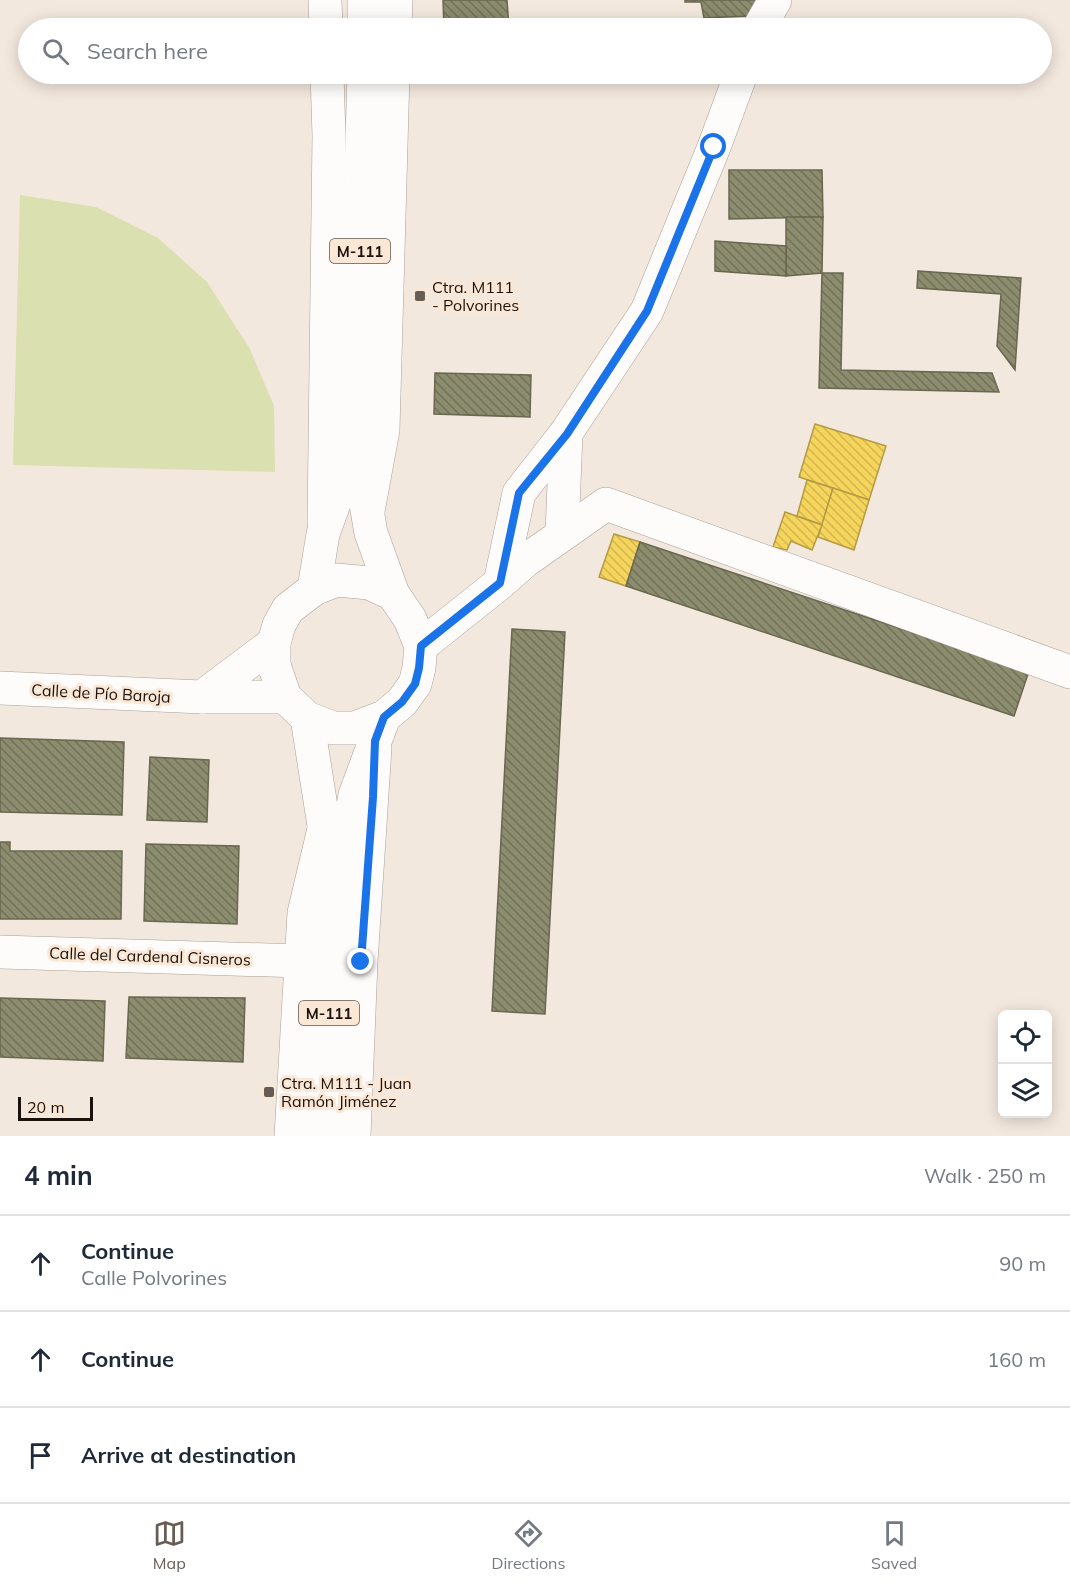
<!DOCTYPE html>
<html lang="en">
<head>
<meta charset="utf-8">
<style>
	:root { --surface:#fff; --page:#f2f2f3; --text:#1f2937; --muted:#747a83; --line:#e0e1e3; --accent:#675d55 }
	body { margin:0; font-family:Mulish,sans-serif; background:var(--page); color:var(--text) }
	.controls { position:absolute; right:18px; bottom:18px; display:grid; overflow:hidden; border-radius:9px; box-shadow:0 3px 15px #0003 }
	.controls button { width:54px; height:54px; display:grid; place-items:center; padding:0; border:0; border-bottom:2px solid var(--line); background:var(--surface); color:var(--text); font:30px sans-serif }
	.scale { position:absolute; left:18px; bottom:15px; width:75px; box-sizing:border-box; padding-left:6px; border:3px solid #1b120b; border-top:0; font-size:16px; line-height:21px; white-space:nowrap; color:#1b120b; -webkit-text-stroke:4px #fbe7d6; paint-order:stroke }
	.stop { position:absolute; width:18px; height:18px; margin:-14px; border:4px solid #1a73e8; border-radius:50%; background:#fff }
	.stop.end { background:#1a73e8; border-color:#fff; box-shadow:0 2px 6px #0008 }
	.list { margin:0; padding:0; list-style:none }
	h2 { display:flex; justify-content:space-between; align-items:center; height:78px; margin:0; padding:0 24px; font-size:26px }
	h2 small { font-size:20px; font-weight:400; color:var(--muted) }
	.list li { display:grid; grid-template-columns:39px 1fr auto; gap:18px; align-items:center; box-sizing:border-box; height:96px; padding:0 24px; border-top:2px solid var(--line) }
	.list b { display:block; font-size:22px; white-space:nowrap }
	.list p { margin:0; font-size:20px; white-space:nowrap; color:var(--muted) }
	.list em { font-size:20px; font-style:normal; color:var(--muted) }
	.icon { flex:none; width:33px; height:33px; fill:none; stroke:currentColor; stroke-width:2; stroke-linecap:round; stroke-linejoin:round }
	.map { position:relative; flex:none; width:1070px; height:1136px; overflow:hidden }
	.search { position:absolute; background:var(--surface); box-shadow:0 3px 15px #0003; left:18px; right:18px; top:18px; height:66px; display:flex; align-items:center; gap:15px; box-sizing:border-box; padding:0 21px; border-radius:33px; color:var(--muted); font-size:22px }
	.sheet { height:366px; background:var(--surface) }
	nav { display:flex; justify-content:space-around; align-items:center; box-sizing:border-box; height:84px; border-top:2px solid var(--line); background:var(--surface); font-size:16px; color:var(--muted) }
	nav a { display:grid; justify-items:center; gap:3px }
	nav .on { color:var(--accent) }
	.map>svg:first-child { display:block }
	.park { fill:#dae0af }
	.homes { fill:url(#homes-back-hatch); stroke:#b49a44; stroke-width:1.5 }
	.industry { fill:url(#industry-back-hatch); stroke:#6a6750; stroke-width:1.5 }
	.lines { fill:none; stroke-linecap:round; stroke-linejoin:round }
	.minor-casing { stroke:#a9a098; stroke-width:34 }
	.major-casing { stroke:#a9a098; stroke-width:34 }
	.minor { stroke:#fdfcfa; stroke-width:33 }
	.major { stroke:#fdfcfa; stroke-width:33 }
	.route { stroke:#1a73e8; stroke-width:8 }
	.poi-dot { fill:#675d55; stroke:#fbe7d6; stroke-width:2 }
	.labels { text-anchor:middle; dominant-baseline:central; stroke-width:6; stroke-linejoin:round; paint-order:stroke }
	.shield { fill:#fbe7d6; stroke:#5e5248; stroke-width:1.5 }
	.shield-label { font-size:15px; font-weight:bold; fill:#1b120b }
	.poi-label { font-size:16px; fill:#1b120b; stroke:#fbe7d6; text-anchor:start }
	.street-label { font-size:16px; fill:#1b120b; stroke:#fbe7d6 }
</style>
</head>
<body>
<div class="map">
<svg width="1070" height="1136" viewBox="0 0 1070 1136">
	<defs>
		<pattern id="homes-back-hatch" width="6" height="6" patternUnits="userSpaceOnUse" patternTransform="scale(1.5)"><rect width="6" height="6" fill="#f6d55c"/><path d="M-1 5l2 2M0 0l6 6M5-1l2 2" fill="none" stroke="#d2b64f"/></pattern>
		<pattern id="industry-back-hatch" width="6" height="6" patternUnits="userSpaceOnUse" patternTransform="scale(1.5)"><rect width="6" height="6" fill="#8c8c6e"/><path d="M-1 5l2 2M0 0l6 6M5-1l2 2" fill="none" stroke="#727159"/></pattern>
	</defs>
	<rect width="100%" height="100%" fill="#f3e8de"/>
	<path class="park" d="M20,195L96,207L158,238L207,282L250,349L274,406L275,472L13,465Z"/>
	<g class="homes">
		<path d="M815,424L886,446L869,500L799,477Z"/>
		<path d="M807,480L833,488L822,525L797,516Z"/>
		<path d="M833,488L869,500L854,550L818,537Z"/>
		<path d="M785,512L822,525L812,550L791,541L787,550L773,547Z"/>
		<path d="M614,534L640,542L626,586L599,577Z"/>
	</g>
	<g class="industry">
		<path d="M443,0H507L509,28H444Z"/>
		<path d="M685,0H758L750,16L704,18L701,2H685Z"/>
		<path d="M729,170H822L823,217L729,219Z"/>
		<path d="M786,217H823L822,273L786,276Z"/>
		<path d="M715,241L786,246V276L715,271Z"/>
		<path d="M918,271L1021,278L1015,370L997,346L1001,294L917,288Z"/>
		<path d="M822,273H843L841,370L992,373L999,392L819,388Z"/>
		<path d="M435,373L531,375L530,417L434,414Z"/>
		<path d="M640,542L1029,671L1014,716L626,586Z"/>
		<path d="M512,629L565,632L545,1014L492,1011Z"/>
		<path d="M0,738L124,742L122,815L0,812Z"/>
		<path d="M150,757L209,760L207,822L147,820Z"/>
		<path d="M0,842H10V851H122L121,919H0Z"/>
		<path d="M146,844L239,846L237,924L144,921Z"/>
		<path d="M129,997L245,998L243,1062L126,1058Z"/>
		<path d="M0,998L105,1001L103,1061L0,1057Z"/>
	</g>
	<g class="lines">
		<defs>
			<g id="minor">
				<path d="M325,0L326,28"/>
				<path d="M395,28L396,0"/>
				<path d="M759,28L775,0"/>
				<path d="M368,511L383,430L393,74"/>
				<path d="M324,522L329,136L327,74"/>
				<path d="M562,534L566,433"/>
				<path d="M500,583L519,493L566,433L647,311L714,147L741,74"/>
				<path d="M421,646L500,583L525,561L606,504L1070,672"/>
				<path d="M0,688L202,697H285"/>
				<path d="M202,697L274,643"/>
				<path d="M0,952L301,961"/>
				<path d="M291,1136L304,913L324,829"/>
				<path d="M354,1136L361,962L375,748"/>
			</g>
			<g id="major">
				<path d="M364,28V0"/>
				<path d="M364,74L353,429L371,533L393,594L410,619L421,646L419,668L415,684L402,702L384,717L355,728H333L307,718L285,697L274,665V643L279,625L288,609L314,589L337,580L369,583L393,594"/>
				<path d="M314,589L323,534L336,498L350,442"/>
				<path d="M307,718L334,889L323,1136"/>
				<path d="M337,879L346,849L355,795L384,717"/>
			</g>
		</defs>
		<use href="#minor" class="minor-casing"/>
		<use href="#major" class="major-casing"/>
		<use href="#minor" class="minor"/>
		<use href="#major" class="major"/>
	</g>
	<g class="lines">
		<path class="route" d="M361,962L373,797L375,741L384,717L402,702L415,684L419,668L421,646L500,583L519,493L567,434L647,311L714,147"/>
	</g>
	<g class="poi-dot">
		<rect x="414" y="290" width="12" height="12" rx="3"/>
		<rect x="263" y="1086" width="12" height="12" rx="3"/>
	</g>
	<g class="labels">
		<g class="shield">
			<rect x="330" y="239" width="60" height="24" rx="4.5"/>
			<rect x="299" y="1001" width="60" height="24" rx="4.5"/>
		</g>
		<g class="shield-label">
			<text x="360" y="251">M-111</text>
			<text x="329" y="1013">M-111</text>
		</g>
		<g class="poi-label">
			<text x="432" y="287">Ctra. M111<tspan x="432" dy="18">- Polvorines</tspan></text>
			<text x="281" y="1083">Ctra. M111 - Juan<tspan x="281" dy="18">Ramón Jiménez</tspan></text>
		</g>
		<g class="street-label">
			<text transform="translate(101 693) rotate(3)">Calle de Pío Baroja</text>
			<text transform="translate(150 956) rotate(2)">Calle del Cardenal Cisneros</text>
		</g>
	</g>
</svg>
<div class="controls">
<button><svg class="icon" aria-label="locate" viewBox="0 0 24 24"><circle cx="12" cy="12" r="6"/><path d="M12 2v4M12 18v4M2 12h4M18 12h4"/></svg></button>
<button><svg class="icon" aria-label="layers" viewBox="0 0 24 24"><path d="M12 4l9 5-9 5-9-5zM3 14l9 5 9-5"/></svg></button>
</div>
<div class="scale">20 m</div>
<div class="stop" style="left:714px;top:147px"></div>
<div class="stop end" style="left:361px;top:962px"></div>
<div class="search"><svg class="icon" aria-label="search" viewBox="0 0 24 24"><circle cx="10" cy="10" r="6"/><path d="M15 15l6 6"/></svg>Search here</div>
</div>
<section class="sheet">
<h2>4 min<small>Walk · 250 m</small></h2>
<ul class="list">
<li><svg class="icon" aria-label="ahead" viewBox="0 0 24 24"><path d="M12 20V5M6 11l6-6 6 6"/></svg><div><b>Continue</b><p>Calle Polvorines</p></div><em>90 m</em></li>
<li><svg class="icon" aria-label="ahead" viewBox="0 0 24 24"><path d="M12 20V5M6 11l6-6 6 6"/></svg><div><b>Continue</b></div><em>160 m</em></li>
<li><svg class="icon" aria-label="arrive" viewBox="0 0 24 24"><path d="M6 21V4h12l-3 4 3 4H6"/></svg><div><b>Arrive at destination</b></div></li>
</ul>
</section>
<nav>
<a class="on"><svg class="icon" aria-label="map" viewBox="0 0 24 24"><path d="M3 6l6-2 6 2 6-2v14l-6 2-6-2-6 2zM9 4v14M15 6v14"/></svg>Map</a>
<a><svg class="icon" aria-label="directions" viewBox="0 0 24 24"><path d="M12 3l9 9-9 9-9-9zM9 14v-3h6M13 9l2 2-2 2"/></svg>Directions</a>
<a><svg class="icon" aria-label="saved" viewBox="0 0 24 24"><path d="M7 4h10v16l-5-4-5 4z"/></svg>Saved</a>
</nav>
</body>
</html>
